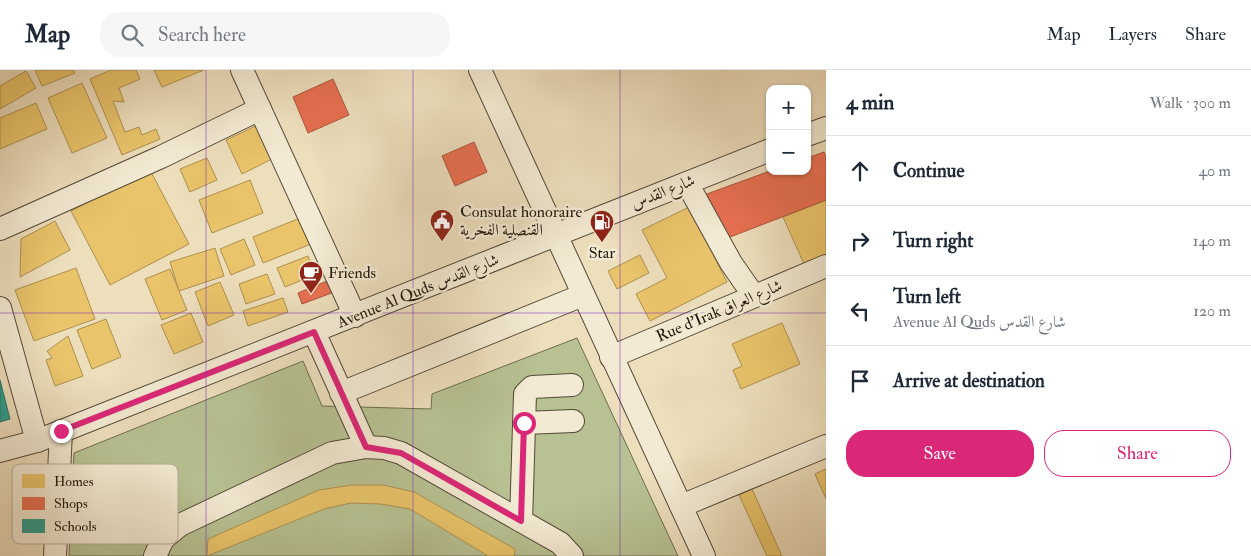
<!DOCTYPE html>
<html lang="en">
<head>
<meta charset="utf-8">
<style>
	:root { --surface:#fff; --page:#f6f6f7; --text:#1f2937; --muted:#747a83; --line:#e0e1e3; --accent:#db2777 }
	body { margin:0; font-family:"IM FELL Double Pica",Amiri,serif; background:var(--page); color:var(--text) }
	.controls { position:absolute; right:15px; top:15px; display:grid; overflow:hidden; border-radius:10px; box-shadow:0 1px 4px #0004 }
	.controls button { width:45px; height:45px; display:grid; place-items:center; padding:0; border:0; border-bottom:1px solid var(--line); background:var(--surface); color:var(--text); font:25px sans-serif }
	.stop { position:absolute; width:15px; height:15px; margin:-11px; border:4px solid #db2777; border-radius:50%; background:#fff }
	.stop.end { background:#db2777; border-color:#fff; box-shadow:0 1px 5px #0008 }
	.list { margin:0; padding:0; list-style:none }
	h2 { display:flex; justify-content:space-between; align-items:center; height:65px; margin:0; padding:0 20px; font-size:21px }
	h2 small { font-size:16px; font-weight:400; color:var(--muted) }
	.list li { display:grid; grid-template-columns:32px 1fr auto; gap:15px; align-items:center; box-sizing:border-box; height:70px; padding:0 20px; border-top:1px solid var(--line) }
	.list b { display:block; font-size:19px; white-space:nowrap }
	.list p { margin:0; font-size:16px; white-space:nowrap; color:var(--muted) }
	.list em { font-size:16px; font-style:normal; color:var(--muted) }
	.actions { display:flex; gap:10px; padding:15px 20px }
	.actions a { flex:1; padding:11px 0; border:1px solid var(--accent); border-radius:20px; text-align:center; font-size:18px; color:var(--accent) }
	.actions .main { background:var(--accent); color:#fff }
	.icon { flex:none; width:28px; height:28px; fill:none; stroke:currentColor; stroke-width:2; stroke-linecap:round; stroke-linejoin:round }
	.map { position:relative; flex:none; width:826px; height:486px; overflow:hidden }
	header { display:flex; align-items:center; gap:30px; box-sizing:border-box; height:70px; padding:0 25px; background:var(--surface); border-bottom:1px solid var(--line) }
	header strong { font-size:24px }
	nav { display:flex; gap:28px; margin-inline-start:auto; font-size:18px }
	.search { width:350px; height:45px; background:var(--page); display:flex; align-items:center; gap:12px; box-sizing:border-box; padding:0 18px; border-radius:20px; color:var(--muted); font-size:19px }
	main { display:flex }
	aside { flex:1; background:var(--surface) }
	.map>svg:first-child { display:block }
	.green { fill:#b7c192; stroke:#6c6c4f }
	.homes { fill:#e9c46a; stroke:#ad904e }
	.shops { fill:#e76f51; stroke:#ac543c }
	.schools { fill:#2a9d8f; stroke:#277468 }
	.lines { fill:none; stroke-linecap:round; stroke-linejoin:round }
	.minor-casing { stroke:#544838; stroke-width:24 }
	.minor { stroke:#f3ead3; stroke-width:22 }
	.route { stroke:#db2777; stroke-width:6 }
	.grid { fill:none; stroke:#7b2cbf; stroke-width:1; stroke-opacity:0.55 }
	.labels { text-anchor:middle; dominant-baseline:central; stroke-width:5; stroke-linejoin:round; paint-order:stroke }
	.street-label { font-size:16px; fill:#21160c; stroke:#f3ead3 }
	.poi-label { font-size:16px; fill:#21160c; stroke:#f3ead3; text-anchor:start }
	.key { fill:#f3ead3; stroke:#b4aa97; stroke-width:1 }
	.key-label { font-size:14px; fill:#21160c }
</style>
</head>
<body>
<header>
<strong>Map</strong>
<div class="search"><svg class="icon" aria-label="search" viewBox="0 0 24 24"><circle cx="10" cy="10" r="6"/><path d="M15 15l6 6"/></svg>Search here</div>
<nav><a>Map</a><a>Layers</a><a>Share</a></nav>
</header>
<main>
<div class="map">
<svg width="826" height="486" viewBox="0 0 826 486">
	<rect width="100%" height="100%" fill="#eddebc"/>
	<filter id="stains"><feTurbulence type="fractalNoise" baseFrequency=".004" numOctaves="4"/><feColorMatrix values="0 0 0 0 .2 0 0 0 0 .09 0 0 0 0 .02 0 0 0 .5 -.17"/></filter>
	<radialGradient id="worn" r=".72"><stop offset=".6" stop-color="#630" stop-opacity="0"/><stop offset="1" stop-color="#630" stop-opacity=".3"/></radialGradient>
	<path class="green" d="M577,268L678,486H69L74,383L303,291L322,336L431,339L432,324Z"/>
	<g class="homes">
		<path d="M35,0H73L75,3L42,16Z"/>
		<path d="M111,0H136L140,9L119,18L124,32L113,31L125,62L139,57L142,65L156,59L160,69L122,85L90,9Z"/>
		<path d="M154,0H204L162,17Z"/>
		<path d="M26,1L36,18L0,39V16Z"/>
		<path d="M82,13L107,68L72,83L48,28Z"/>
		<path d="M36,33L47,59L0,79V48Z"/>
		<path d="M262,53L278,86L242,104L226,70Z"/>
		<path d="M207,88L217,110L190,122L180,99Z"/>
		<path d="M150,100L189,174L110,215L71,141Z"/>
		<path d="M250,110L263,143L212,163L199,130Z"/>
		<path d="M826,130V186L804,194L783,147Z"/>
		<path d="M689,137L727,212L650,251L636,224L667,208L642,160Z"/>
		<path d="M300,148L311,174L263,193L253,167Z"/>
		<path d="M55,151L70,180L20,207L21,169Z"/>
		<path d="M244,169L255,195L231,205L220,179Z"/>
		<path d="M215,178L224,206L179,221L170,192Z"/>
		<path d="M640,185L649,203L617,219L608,201Z"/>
		<path d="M308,186L315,205L285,217L277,198Z"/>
		<path d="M76,198L95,249L34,271L15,220Z"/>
		<path d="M170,199L187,240L162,250L145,209Z"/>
		<path d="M267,204L275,224L246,234L239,214Z"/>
		<path d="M220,212L234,245L208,256L195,222Z"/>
		<path d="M283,228L288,242L248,256L243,241Z"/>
		<path d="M191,243L203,272L174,284L161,255Z"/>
		<path d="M106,249L121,287L92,299L77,260Z"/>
		<path d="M782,253L800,294L741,319L733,300L742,296L732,274Z"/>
		<path d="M68,266L83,306L55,316L46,290L52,288L47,281Z"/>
		<path d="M826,399V429L815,404Z"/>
		<path d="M352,415H383L414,422L515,479L514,486H488L410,439L381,434L351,433L324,439L207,486L208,469L319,420Z"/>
		<path d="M752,419L782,486H767L739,425Z"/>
	</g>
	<g class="shops">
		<path d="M333,9L349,45L308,63L293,27Z"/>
		<path d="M474,72L487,102L455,116L442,86Z"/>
		<path d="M824,82L826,87V130L725,169L704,125L770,101H807V88Z"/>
		<path d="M332,209L337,221L302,234L298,223Z"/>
	</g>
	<path class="schools" d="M0,310L10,349L0,352Z"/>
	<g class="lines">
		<defs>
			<g id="minor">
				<path d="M242,0L355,246"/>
				<path d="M480,0L704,486"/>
				<path d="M807,65L826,58"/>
				<path d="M687,113L731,193L754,226"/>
				<path d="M0,159L161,87L260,39"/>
				<path d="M0,238L37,371"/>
				<path d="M314,262L366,377"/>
				<path d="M611,287L826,196"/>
				<path d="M341,323L583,225"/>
				<path d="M524,353L573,351"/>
				<path d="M0,381L37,371L770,80"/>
				<path d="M681,436L826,376"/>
				<path d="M521,451L525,324L532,317L572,315"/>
				<path d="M55,486L61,361"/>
				<path d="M155,486L163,469L180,455L332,383L366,377L384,378L401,383L560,473L572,486"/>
			</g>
		</defs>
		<use href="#minor" class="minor-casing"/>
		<use href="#minor" class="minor"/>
	</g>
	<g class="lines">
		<path class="route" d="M61,361L314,262L366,377L401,383L521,451L524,353"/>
	</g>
	<path class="grid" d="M206,0V486M413,0V486M620,0V486M0,243H826"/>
	<defs>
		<symbol id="civic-pin" viewBox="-11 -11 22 30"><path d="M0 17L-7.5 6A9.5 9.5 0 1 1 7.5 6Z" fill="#8f2418" stroke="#f3ead3"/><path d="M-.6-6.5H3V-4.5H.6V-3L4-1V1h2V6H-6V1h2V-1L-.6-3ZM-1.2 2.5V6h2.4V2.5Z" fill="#fff"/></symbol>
		<symbol id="fuel-pin" viewBox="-11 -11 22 30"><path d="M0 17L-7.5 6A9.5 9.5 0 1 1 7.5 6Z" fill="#8f2418" stroke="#f3ead3"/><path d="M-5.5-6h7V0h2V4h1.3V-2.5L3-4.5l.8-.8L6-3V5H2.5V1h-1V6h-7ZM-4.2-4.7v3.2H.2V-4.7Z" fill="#fff"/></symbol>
		<symbol id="cafe-pin" viewBox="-11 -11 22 30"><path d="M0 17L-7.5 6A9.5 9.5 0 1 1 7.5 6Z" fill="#8f2418" stroke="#f3ead3"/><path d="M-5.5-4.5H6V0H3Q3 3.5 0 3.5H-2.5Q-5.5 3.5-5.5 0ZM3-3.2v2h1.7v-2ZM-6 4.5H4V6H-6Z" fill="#fff"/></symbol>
	</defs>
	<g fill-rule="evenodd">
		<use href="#civic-pin" x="428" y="137" width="28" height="38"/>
		<use href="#fuel-pin" x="588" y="138" width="28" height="38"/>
		<use href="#cafe-pin" x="297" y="189" width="28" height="38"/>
	</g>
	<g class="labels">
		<g class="street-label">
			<text transform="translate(663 122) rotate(-22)">شارع القدس</text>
			<text transform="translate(418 221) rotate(-22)">Avenue Al Quds شارع القدس</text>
			<text transform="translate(719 241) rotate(-23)">Rue d'Irak شارع العراق</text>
		</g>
		<g class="poi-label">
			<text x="460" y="142">Consulat honoraire<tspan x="460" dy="18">القنصلية الفخرية</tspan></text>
			<text x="602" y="183" text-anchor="middle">Star</text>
			<text x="328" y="203">Friends</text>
		</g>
	</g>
	<rect x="12" y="394" width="166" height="80" rx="8" class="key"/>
	<rect x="22" y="404" width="23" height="14" fill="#e9c46a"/>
	<rect x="22" y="427" width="23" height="13" fill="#e76f51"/>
	<rect x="22" y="449" width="23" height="14" fill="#2a9d8f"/>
	<g class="key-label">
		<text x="54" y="416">Homes</text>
		<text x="54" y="438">Shops</text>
		<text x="54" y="461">Schools</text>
	</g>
	<rect width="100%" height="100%" filter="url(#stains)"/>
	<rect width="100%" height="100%" fill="url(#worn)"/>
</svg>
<div class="controls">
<button>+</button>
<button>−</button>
</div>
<div class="stop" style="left:524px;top:353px"></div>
<div class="stop end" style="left:61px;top:361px"></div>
</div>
<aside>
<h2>4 min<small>Walk · 300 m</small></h2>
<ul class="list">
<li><svg class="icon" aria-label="ahead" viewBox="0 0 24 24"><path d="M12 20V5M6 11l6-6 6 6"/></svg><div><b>Continue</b></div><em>40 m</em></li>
<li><svg class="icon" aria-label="right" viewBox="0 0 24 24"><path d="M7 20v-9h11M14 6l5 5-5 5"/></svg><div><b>Turn right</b></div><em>140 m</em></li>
<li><svg class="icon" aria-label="left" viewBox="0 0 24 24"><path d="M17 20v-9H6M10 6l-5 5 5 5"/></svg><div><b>Turn left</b><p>Avenue Al Quds شارع القدس</p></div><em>120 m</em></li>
<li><svg class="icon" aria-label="arrive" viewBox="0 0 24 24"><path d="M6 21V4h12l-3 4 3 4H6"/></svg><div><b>Arrive at destination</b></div></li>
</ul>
<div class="actions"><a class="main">Save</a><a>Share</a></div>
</aside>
</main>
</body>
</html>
